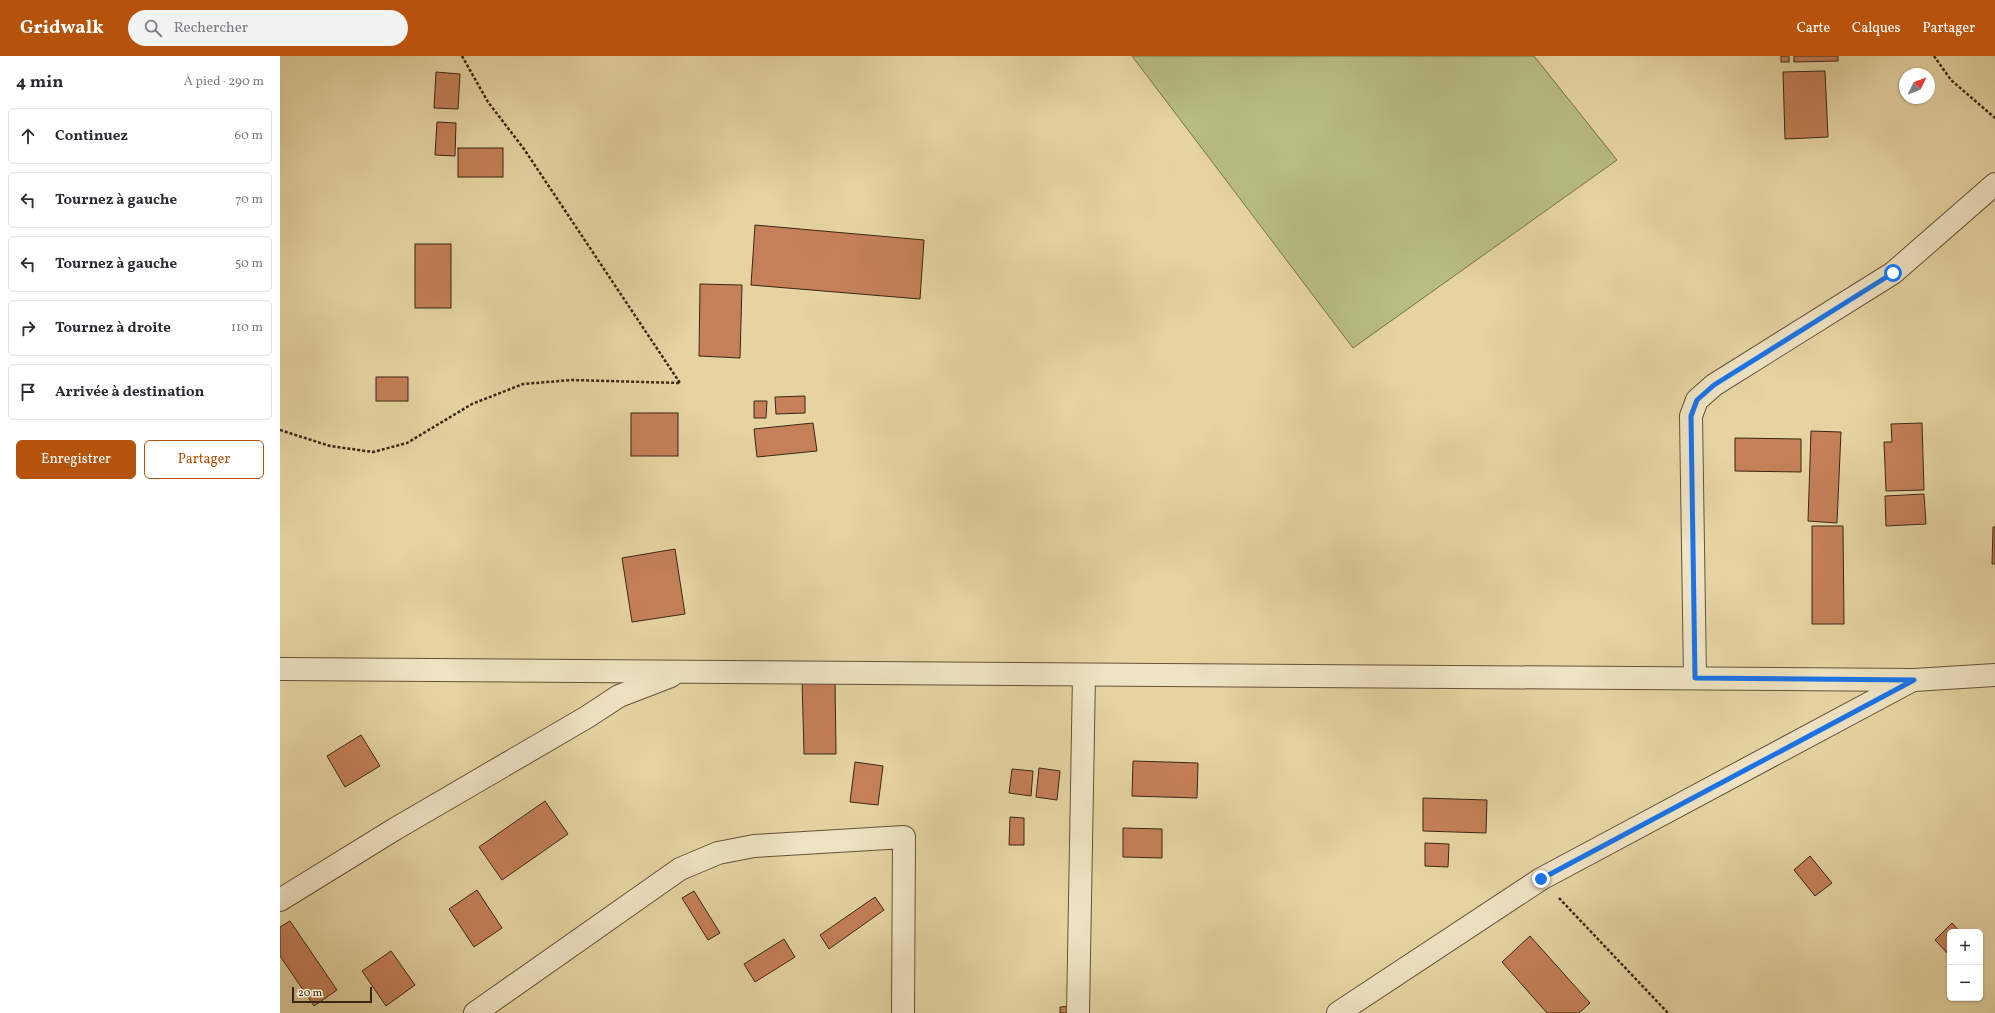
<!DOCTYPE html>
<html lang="fr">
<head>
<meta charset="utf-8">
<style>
	:root { --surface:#fff; --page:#f2f2f3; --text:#2b2b33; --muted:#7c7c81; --line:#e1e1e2; --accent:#b45309 }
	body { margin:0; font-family:Vollkorn,serif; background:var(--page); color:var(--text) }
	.controls { position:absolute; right:12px; bottom:12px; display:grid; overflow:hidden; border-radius:6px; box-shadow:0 1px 3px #0004 }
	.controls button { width:36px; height:36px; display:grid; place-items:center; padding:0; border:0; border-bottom:1px solid var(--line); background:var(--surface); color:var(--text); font:20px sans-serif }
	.compass { position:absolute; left:1619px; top:12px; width:36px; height:36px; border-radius:50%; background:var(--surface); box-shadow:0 1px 3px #0004; rotate:47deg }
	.scale { position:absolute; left:12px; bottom:10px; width:80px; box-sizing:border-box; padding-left:4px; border:2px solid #3b2615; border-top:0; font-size:11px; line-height:14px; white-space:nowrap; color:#3b2615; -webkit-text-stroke:3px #eee3c3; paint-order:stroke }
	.stop { position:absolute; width:12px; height:12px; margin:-9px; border:3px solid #1a73e8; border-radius:50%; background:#fff }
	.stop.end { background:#1a73e8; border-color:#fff; box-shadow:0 1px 4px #0008 }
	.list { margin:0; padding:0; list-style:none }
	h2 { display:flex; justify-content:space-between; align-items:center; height:52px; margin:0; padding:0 16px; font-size:17px }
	h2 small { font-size:13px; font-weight:400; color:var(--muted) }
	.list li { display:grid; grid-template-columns:26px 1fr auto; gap:12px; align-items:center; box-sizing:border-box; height:56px; margin:0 8px 8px; padding:0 8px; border:1px solid var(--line); border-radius:6px }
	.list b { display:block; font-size:15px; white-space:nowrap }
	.list em { font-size:13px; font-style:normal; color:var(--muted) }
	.actions { display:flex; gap:8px; padding:12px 16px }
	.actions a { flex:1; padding:9px 0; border:1px solid var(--accent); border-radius:6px; text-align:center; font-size:14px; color:var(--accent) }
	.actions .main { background:var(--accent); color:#fff }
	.icon { flex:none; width:22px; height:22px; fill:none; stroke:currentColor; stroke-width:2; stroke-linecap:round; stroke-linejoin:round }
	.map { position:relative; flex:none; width:1715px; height:957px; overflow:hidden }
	header { display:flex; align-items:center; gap:24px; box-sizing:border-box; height:56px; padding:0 20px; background:var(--accent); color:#fff }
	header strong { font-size:19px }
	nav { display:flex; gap:22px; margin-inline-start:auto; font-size:14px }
	.search { width:280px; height:36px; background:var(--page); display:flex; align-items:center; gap:10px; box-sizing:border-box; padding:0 14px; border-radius:22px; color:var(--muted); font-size:15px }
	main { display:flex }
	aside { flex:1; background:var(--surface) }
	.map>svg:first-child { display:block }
	.green { fill:#b7bc83; stroke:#79714c }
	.building { fill:#c58058; stroke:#3b2615 }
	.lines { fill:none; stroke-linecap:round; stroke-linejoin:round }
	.minor-casing { stroke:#665238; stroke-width:24 }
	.path { stroke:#3b2615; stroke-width:2.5; stroke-dasharray:3 2; stroke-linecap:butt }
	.minor { stroke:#eee3c3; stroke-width:22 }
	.route { stroke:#1a73e8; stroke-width:5 }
</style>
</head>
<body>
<header>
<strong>Gridwalk</strong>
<div class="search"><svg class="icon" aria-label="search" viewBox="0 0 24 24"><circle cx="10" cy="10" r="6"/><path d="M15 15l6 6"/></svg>Rechercher</div>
<nav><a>Carte</a><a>Calques</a><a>Partager</a></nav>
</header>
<main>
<aside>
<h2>4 min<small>À pied · 290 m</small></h2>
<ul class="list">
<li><svg class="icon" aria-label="ahead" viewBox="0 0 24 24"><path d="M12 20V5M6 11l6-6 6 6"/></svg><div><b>Continuez</b></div><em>60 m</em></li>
<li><svg class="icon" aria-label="left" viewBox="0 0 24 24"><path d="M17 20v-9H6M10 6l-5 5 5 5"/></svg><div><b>Tournez à gauche</b></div><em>70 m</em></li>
<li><svg class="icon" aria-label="left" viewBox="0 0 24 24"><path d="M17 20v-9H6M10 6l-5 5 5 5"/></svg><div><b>Tournez à gauche</b></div><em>50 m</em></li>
<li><svg class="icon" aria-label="right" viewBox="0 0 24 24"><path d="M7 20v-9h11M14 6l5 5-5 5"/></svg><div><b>Tournez à droite</b></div><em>110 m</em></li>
<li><svg class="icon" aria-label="arrive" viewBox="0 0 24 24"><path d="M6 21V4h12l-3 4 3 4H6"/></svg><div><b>Arrivée à destination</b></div></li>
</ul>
<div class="actions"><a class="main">Enregistrer</a><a>Partager</a></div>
</aside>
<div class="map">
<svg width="1715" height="957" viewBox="0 0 1715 957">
	<rect width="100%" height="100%" fill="#e5d4a2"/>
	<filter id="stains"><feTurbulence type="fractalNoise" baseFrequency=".005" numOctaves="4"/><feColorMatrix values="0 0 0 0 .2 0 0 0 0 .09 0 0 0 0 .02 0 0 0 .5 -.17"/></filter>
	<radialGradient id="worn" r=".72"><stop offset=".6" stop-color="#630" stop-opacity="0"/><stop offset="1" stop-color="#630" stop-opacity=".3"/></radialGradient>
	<path class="green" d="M852,0H1254L1337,104L1073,292Z"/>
	<g class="building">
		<rect x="1501" y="0" width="8" height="6"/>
		<path d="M1514,0H1558V5L1514,6Z"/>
		<path d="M1545,15L1548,81L1505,83L1503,16Z"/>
		<path d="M156,16L180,18L178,53L154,52Z"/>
		<path d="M157,66L176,67L175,100L155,99Z"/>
		<rect x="178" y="92" width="45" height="29"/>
		<path d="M475,169L644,184L640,243L471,229Z"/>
		<rect x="135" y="188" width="36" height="64"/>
		<path d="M420,228L462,229L460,302L419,300Z"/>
		<rect x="96" y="321" width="32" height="24"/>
		<path d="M525,340V357L496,358L495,341Z"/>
		<path d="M474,345H487L486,362H474Z"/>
		<rect x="351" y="357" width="47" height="43"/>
		<path d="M533,367L537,395L477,401L474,373Z"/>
		<path d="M1642,367L1644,434L1606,435L1604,386H1612L1611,368Z"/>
		<path d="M1531,375L1561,376L1557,467L1528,465Z"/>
		<path d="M1455,382L1521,383V416L1455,415Z"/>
		<path d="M1644,438L1646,468L1606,470L1605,440Z"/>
		<path d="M1532,470H1563L1564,568H1532Z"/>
		<path d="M1713,471H1715V508H1712Z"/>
		<path d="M395,493L405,558L352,566L342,502Z"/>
		<path d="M522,623H555L556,698H524Z"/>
		<path d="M81,679L100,710L65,731L47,700Z"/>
		<path d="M853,705L918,707L917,742L852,740Z"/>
		<path d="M575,706L603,710L598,749L570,746Z"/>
		<path d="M759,712L780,715L777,744L756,741Z"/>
		<path d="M732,713L753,715L751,740L729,737Z"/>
		<path d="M1143,742L1207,744L1206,777L1143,775Z"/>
		<path d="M265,745L288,778L222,824L199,791Z"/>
		<path d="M730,761L744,762V789H729Z"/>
		<path d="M843,772L882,773V802L843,801Z"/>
		<path d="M1145,787L1169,788L1168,811L1145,810Z"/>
		<path d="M1530,800L1552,827L1535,840L1514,814Z"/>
		<path d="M197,834L222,872L194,891L169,853Z"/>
		<path d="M414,835L440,877L428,884L402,842Z"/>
		<path d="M595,841L604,854L549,893L540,879Z"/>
		<path d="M10,865L57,934L34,950L0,900V871Z"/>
		<path d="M1672,867L1680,876H1670V900L1655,884Z"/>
		<path d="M1250,880L1310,947L1299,957H1267L1222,906Z"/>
		<path d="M504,883L515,901L475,926L464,908Z"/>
		<path d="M111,895L135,929L106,950L82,915Z"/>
		<path d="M794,950V957H780V951Z"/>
	</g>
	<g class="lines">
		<defs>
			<g id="minor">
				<path d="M0,613L1634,624L1715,619"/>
				<path d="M1415,622L1411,360L1417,344L1434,329L1613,217L1715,128"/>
				<path d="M0,844L115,773L307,661L339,640L391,620"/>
				<path d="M195,957L400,813L438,797L474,790L624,781L623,957"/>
				<path d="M798,957L804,619"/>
				<path d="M1058,957L1261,823L1631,625"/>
			</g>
		</defs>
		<use href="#minor" class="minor-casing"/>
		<g class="path">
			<path d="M182,0L208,46L244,93L400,327"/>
			<path d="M1654,0L1671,24L1715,62"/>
			<path d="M0,374L50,390L93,396L127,387L192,348L243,328L291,324L400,327"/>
			<path d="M1279,842L1388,957"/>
		</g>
		<use href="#minor" class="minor"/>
	</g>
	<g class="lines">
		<path class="route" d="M1261,823L1634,624L1415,622L1411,360L1417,344L1434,329L1613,217"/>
	</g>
	<rect width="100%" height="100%" filter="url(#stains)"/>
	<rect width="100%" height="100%" fill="url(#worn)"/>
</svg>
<div class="controls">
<button>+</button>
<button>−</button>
</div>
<svg class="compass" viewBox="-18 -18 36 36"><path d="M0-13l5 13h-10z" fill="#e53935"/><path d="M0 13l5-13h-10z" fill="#7c7c81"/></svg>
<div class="scale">20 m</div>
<div class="stop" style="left:1613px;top:217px"></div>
<div class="stop end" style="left:1261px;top:823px"></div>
</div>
</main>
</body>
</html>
